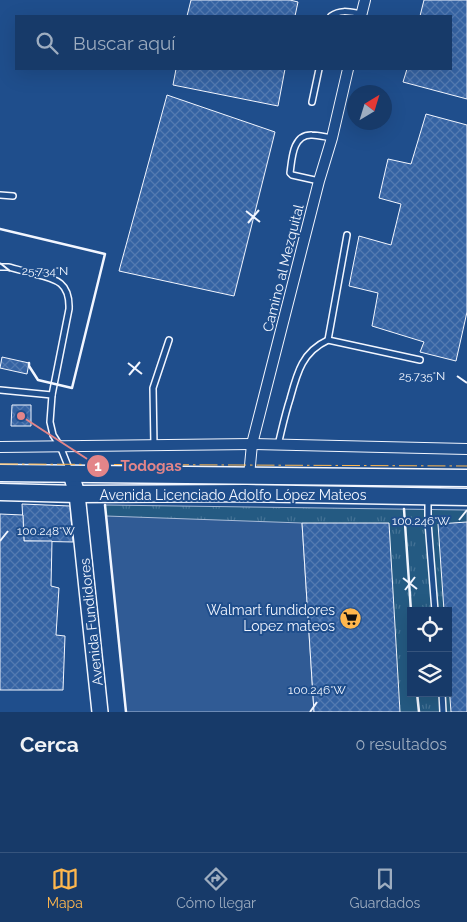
<!DOCTYPE html>
<html lang="es">
<head>
<meta charset="utf-8">
<style>
	:root { --surface:#173a69; --page:#244571; --text:#f1f3f6; --muted:#9eadc0; --line:#36547d; --accent:#ffb74d }
	body { margin:0; font-family:Raleway,sans-serif; background:var(--page); color:var(--text) }
	.controls { position:absolute; right:15px; bottom:15px; display:grid; overflow:hidden; border-radius:0px; box-shadow:0 5px 20px #0002 }
	.controls button { width:45px; height:45px; display:grid; place-items:center; padding:0; border:0; border-bottom:1px solid var(--line); background:var(--surface); color:var(--text); font:25px sans-serif }
	.compass { position:absolute; left:347px; top:85px; width:45px; height:45px; border-radius:50%; background:var(--surface); box-shadow:0 5px 20px #0002; rotate:38deg }
	.list { margin:0; padding:0; list-style:none }
	h2 { display:flex; justify-content:space-between; align-items:center; height:65px; margin:0; padding:0 20px; font-size:21px }
	h2 small { font-size:16px; font-weight:400; color:var(--muted) }
	.icon { flex:none; width:28px; height:28px; fill:none; stroke:currentColor; stroke-width:2; stroke-linecap:round; stroke-linejoin:round }
	.map { position:relative; flex:none; width:467px; height:712px; overflow:hidden }
	.search { position:absolute; background:var(--surface); box-shadow:0 5px 20px #0002; left:15px; right:15px; top:15px; height:55px; display:flex; align-items:center; gap:12px; box-sizing:border-box; padding:0 18px; border-radius:0px; color:var(--muted); font-size:19px }
	.sheet { height:140px; background:var(--surface) }
	nav { display:flex; justify-content:space-around; align-items:center; box-sizing:border-box; height:70px; border-top:1px solid var(--line); background:var(--surface); font-size:14px; color:var(--muted) }
	nav a { display:grid; justify-items:center; gap:2px }
	nav .on { color:var(--accent) }
	.map>svg:first-child { display:block }
	.grass { fill:url(#grass-tufts); stroke:#a8bbd7; fill-rule:evenodd }
	.parking { fill:#305b95; stroke:#a8bbd7 }
	.building { fill:url(#building-cross-hatch); stroke:#f2f6ff }
	.lines { fill:none; stroke-linecap:round; stroke-linejoin:round }
	.lane-casing { stroke:#f2f6ff; stroke-width:8 }
	.street-casing { stroke:#f2f6ff; stroke-width:12 }
	.secondary-casing { stroke:#f2f6ff; stroke-width:18 }
	.primary-casing { stroke:#f2f6ff; stroke-width:19 }
	.lane { stroke:#1f4e8c; stroke-width:5 }
	.street { stroke:#1f4e8c; stroke-width:10 }
	.secondary { stroke:#1f4e8c; stroke-width:15 }
	.primary { stroke:#1f4e8c; stroke-width:16 }
	.wall { stroke:#f2f6ff; stroke-width:2.5 }
	.power { stroke:#ffb74d; stroke-width:1; stroke-dasharray:18 4 2.5 4; stroke-linecap:butt }
	.ticks { fill:none; stroke:#f2f6ff; stroke-width:2 }
	.labels { text-anchor:middle; dominant-baseline:central; stroke-width:4; stroke-linejoin:round; paint-order:stroke }
	.street-label { font-size:14px; fill:#f2f6ff; stroke:#1f4e8c }
	.poi-label { font-size:14px; fill:#f2f6ff; stroke:#1f4e8c; text-anchor:end }
	.ticks-label { font-size:12px; text-anchor:middle; fill:#f2f6ff; stroke:#1f4e8c; stroke-width:4; stroke-linejoin:round; paint-order:stroke }
	.leader { fill:none; stroke:#e38589; stroke-width:2 }
	.callout-dot { fill:#e38589; stroke:#1f4e8c; stroke-width:2 }
	.mark-label { font-size:15px; text-anchor:middle; font-weight:bold; fill:#fff }
	.callout-label { font-size:15px; text-anchor:middle; font-weight:bold; fill:#e38589; stroke:#1f4e8c; stroke-width:4; stroke-linejoin:round; paint-order:stroke }
</style>
</head>
<body>
<div class="map">
<svg width="467" height="712" viewBox="0 0 467 712">
	<defs>
		<pattern id="grass-tufts" width="24" height="20" patternUnits="userSpaceOnUse" patternTransform="scale(1.25)"><rect width="24" height="20" fill="#245a82"/><path d="M3 7l-1-3M5 7V3M7 7l1-3M15 17l-1-3M17 17v-4M19 17l1-3" fill="none" stroke="#447295"/></pattern>
		<pattern id="building-cross-hatch" width="8" height="8" patternUnits="userSpaceOnUse" patternTransform="scale(1.25)"><rect width="8" height="8" fill="#3563a3"/><path d="M0 0l8 8M0 8l8-8" fill="none" stroke="#537ab1"/></pattern>
	</defs>
	<rect width="100%" height="100%" fill="#1f4e8c"/>
	<path class="grass" d="M105,505L467,510V712H126ZM411,611H448V693H411Z"/>
	<path class="parking" d="M106,516L302,523L314,712H126Z"/>
	<g class="building">
		<path d="M191,0H290L298,2L295,16H187Z"/>
		<path d="M424,0H467V99L403,82L407,69H451V16H420Z"/>
		<path d="M176,69H285L278,106L173,85Z"/>
		<path d="M167,95L275,132L234,296L119,271Z"/>
		<path d="M426,114L467,125V312L456,361L420,352L424,342L372,326L378,293L349,286L359,236L391,245L401,204L379,198L388,159L411,164Z"/>
		<path d="M2,357L29,363L27,374L0,368Z"/>
		<path d="M12,405H31V426H11Z"/>
		<path d="M22,504L70,506L73,542L24,541Z"/>
		<path d="M0,514L23,515L24,541H52L51,586L59,588L56,635L65,636L63,690H0Z"/>
		<path d="M467,522V712H451L448,671V611H444L438,524Z"/>
		<path d="M302,523H389L400,712H314Z"/>
	</g>
	<g class="lines">
		<defs>
			<g id="lane">
				<path d="M331,16C341,9 350,12 362,14"/>
				<path d="M312,102L319,69"/>
				<path d="M319,181L292,175L290,173C292,160 292,134 312,135C318,135 325,137 332,138"/>
				<path d="M0,195L13,196"/>
				<path d="M0,267H8C17,269 26,272 35,274C57,279 70,283 69,309L52,395L50,422L53,435L60,446L70,471"/>
				<path d="M328,340L347,235"/>
				<path d="M0,390L52,395"/>
				<path d="M278,445C282,429 285,414 290,399C297,373 302,352 328,340L420,360"/>
				<path d="M154,446L153,388L169,340"/>
				<path d="M428,500V522L435,611"/>
				<path d="M442,693L443,712"/>
			</g>
			<g id="street">
				<path d="M361,16L365,0"/>
				<path d="M0,447L252,444L467,449"/>
				<path d="M249,476L252,444L319,181L332,138L348,69"/>
			</g>
			<path id="secondary" d="M71,474L77,494L100,712"/>
			<g id="primary">
				<path d="M0,473L467,478"/>
				<path d="M0,492L77,494L247,493L467,497"/>
			</g>
		</defs>
		<use href="#lane" class="lane-casing"/>
		<use href="#street" class="street-casing"/>
		<use href="#secondary" class="secondary-casing"/>
		<use href="#primary" class="primary-casing"/>
		<use href="#lane" class="lane"/>
		<use href="#street" class="street"/>
		<use href="#secondary" class="secondary"/>
		<use href="#primary" class="primary"/>
		<g class="wall">
			<path d="M0,229L105,254L72,388L38,380L29,366V363"/>
			<path d="M105,505L126,712"/>
			<path d="M404,509L411,611"/>
			<path d="M417,693L419,712"/>
		</g>
		<path class="power" d="M0,464L467,466"/>
	</g>
	<path class="ticks" d="M246,211L260,222M248,223L259,210M0,263L10,271M128,363L142,374M129,375L140,362M457,376L467,383M459,520L467,510M0,541L8,531M403,578L417,589M405,590L415,577M310,712L317,702"/>
	<defs>
		<symbol id="supermarket-disc" viewBox="-11 -11 22 22"><circle r="9.5" fill="#ffb74d" stroke="#1f4e8c"/><path d="M-6-5.5h2.5l.6 2H6L4.5 2H-2.5L-4.4-4H-6ZM-1.5 3.2a1.3 1.3 0 1 0 .1 0ZM3 3.2a1.3 1.3 0 1 0 .1 0Z" fill="#111"/></symbol>
	</defs>
	<g fill-rule="evenodd">
		<use href="#supermarket-disc" x="338" y="606" width="25" height="25"/>
	</g>
	<g class="labels">
		<g class="street-label">
			<text transform="translate(283 268) rotate(-76)">Camino al Mezquital</text>
			<text x="233" y="495">Avenida Licenciado Adolfo López Mateos</text>
			<text transform="translate(91 622) rotate(-96)">Avenida Fundidores</text>
		</g>
		<g class="poi-label">
			<text x="335" y="610">Walmart fundidores<tspan x="335" dy="16">Lopez mateos</tspan></text>
		</g>
	</g>
	<g class="ticks-label">
		<text x="45" y="275">25.734°N</text>
		<text x="422" y="380">25.735°N</text>
		<text x="421" y="525">100.246°W</text>
		<text x="46" y="535">100.248°W</text>
		<text x="317" y="694">100.246°W</text>
	</g>
	<path class="leader" d="M21 416L98 466"/>
	<g class="callout-dot">
		<circle cx="21" cy="416" r="5"/>
		<circle cx="98" cy="466" r="12"/>
	</g>
	<g class="mark-label">
		<text x="98" y="471">1</text>
	</g>
	<g class="callout-label">
		<text x="151" y="471">Todogas</text>
	</g>
</svg>
<div class="controls">
<button><svg class="icon" aria-label="locate" viewBox="0 0 24 24"><circle cx="12" cy="12" r="6"/><path d="M12 2v4M12 18v4M2 12h4M18 12h4"/></svg></button>
<button><svg class="icon" aria-label="layers" viewBox="0 0 24 24"><path d="M12 4l9 5-9 5-9-5zM3 14l9 5 9-5"/></svg></button>
</div>
<svg class="compass" viewBox="-18 -18 36 36"><path d="M0-13l5 13h-10z" fill="#e53935"/><path d="M0 13l5-13h-10z" fill="#9eadc0"/></svg>
<div class="search"><svg class="icon" aria-label="search" viewBox="0 0 24 24"><circle cx="10" cy="10" r="6"/><path d="M15 15l6 6"/></svg>Buscar aquí</div>
</div>
<section class="sheet">
<h2>Cerca<small>0 resultados</small></h2>
<ul class="list">
</ul>
</section>
<nav>
<a class="on"><svg class="icon" aria-label="map" viewBox="0 0 24 24"><path d="M3 6l6-2 6 2 6-2v14l-6 2-6-2-6 2zM9 4v14M15 6v14"/></svg>Mapa</a>
<a><svg class="icon" aria-label="directions" viewBox="0 0 24 24"><path d="M12 3l9 9-9 9-9-9zM9 14v-3h6M13 9l2 2-2 2"/></svg>Cómo llegar</a>
<a><svg class="icon" aria-label="saved" viewBox="0 0 24 24"><path d="M7 4h10v16l-5-4-5 4z"/></svg>Guardados</a>
</nav>
</body>
</html>
